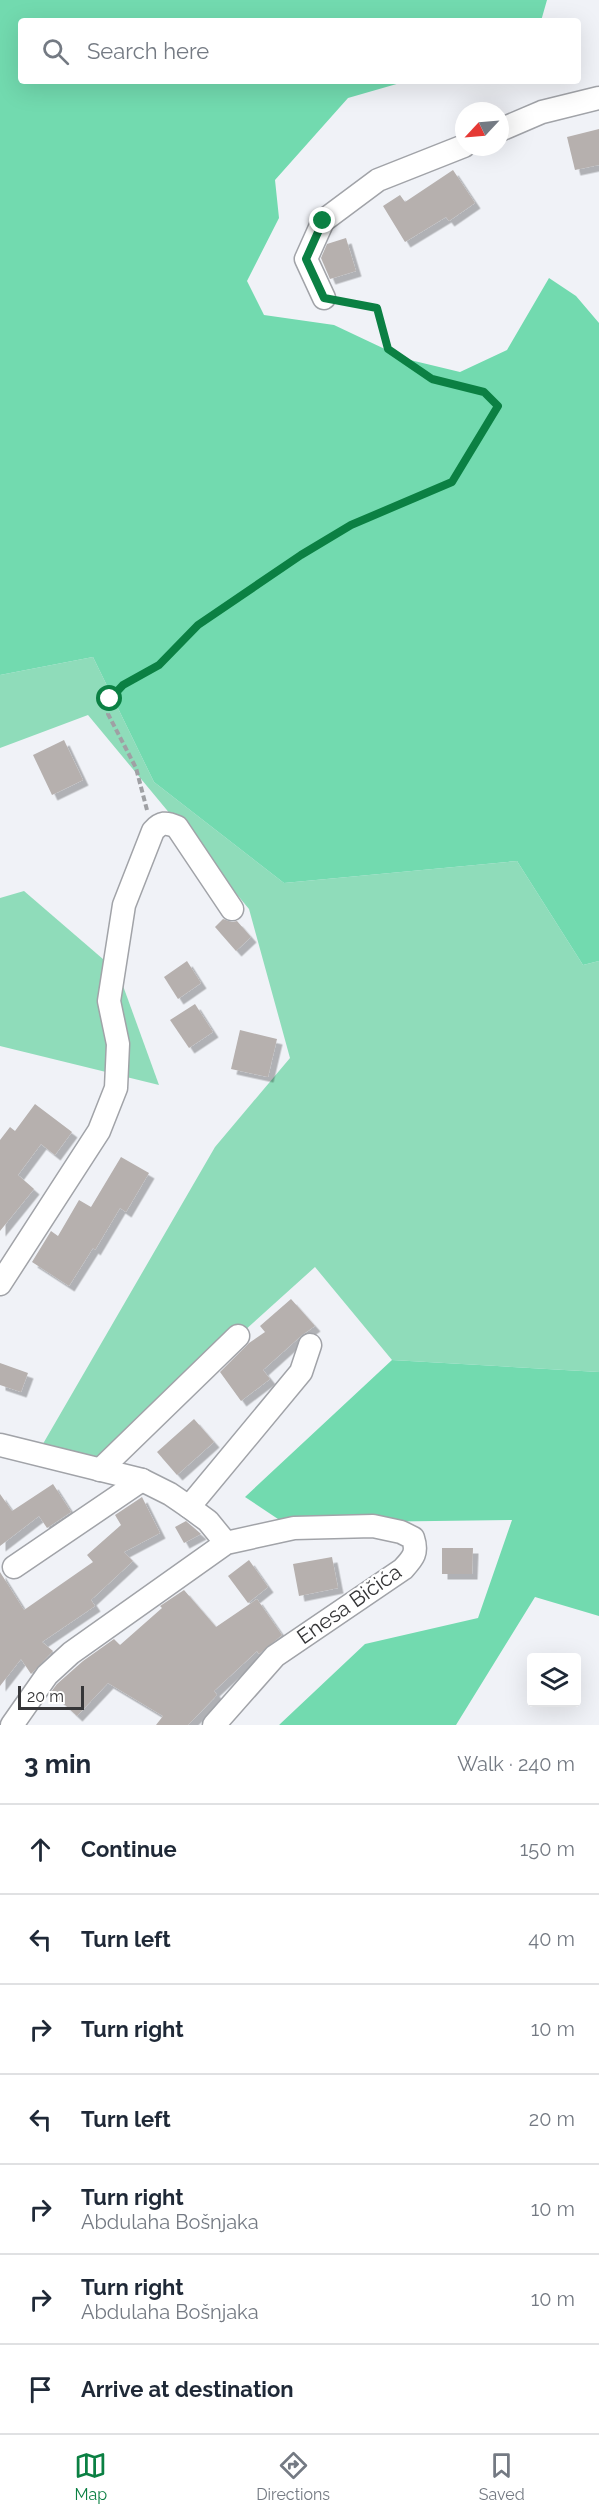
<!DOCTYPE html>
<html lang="en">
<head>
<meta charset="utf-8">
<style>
	:root { --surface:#fff; --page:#f2f2f3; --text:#1f2937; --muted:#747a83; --line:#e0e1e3; --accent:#0b8043 }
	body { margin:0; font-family:Raleway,sans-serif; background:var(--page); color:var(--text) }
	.controls { position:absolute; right:18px; bottom:18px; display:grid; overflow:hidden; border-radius:6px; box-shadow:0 6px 24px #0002 }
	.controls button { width:54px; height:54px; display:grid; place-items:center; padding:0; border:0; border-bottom:2px solid var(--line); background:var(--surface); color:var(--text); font:30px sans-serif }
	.compass { position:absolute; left:455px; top:102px; width:54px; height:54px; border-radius:50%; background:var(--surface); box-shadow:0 6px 24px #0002; rotate:244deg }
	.scale { position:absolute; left:18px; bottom:15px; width:66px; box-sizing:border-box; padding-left:6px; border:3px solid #363638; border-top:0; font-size:16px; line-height:21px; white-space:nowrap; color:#363638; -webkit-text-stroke:4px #fff; paint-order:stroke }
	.stop { position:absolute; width:18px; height:18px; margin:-14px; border:4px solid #0b8043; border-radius:50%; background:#fff }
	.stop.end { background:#0b8043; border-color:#fff; box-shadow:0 2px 6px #0008 }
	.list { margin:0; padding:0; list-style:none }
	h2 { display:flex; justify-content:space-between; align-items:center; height:78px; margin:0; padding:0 24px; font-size:26px }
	h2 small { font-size:20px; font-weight:400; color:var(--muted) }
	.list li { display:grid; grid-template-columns:39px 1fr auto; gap:18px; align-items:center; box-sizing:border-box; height:90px; padding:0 24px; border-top:2px solid var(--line) }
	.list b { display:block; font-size:22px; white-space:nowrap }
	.list p { margin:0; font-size:20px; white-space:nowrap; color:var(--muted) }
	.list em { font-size:20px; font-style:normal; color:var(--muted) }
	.icon { flex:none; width:33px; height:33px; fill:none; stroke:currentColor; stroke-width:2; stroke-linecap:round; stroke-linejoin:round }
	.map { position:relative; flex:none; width:599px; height:1725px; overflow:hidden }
	.search { position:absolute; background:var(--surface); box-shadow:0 6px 24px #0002; left:18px; right:18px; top:18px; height:66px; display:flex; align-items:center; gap:15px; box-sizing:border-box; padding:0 21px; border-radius:6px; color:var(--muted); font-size:22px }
	.sheet { height:708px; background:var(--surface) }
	nav { display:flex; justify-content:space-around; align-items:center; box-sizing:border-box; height:84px; border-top:2px solid var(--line); background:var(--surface); font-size:16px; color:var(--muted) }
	nav a { display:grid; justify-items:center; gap:3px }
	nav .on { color:var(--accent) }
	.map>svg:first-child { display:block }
	.green { fill:#8fdcba }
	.forest { fill:#72daaf }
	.building { fill:#b6b0ae; filter:url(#shadow) }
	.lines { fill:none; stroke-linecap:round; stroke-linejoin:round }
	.minor-casing { stroke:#a1a3a8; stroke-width:25 }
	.path { stroke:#9fa0a4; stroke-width:4; stroke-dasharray:6 3; stroke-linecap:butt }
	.minor { stroke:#fff; stroke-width:22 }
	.route { stroke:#0b8043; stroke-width:8 }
	.labels { text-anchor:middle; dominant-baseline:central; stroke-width:4.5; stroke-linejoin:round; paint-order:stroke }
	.street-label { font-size:21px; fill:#363638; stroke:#fff }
</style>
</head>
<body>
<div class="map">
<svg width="599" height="1725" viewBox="0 0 599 1725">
	<defs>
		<filter id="shadow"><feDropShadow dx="5.5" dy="5.5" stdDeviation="0" flood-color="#0004"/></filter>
	</defs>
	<rect width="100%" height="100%" fill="#f0f2f7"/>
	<g class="green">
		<path d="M93,657L154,782L284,883L517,861L583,965L599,961V1372L392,1360L315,1267L101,1460L40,1449L215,1147L290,1058L249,909L88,715L0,748V675Z"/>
		<path d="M24,891L118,972L159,1085L0,1046V898Z"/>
	</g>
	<g class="forest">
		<path d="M0,0H547L541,21H21V81H407L348,98L275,180L279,218L247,281L264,315L334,325L406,359L460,372L507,350L549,278L576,296L599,323V961L583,965L517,861L284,883L154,782L93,657L0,675Z"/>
		<path d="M392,1360L599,1372V1616L535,1597L456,1725H279L365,1644L478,1618L512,1520L284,1523L245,1497Z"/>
	</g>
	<g class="building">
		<path d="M599,129V165L575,170L567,137Z"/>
		<path d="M453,170L475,203L449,221L446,217L405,242L383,206L400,195L405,202Z"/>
		<path d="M346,238L356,271L330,279L321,258L327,244Z"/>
		<path d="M64,740L83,780L52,795L33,755Z"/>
		<path d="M223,919L232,922L237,921L251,937L236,951L215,927Z"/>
		<path d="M187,961L201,983L178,999L164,977Z"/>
		<path d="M195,1004L213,1032L189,1048L170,1020Z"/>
		<path d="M240,1030L277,1039L268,1077L231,1069Z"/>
		<path d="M35,1104L72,1132L55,1155L41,1144L18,1175L34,1189L0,1231V1140L10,1127L15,1131Z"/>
		<path d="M121,1157L149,1173L126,1212L120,1208L95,1250L93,1248L69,1286L32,1262L51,1231L58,1236L79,1200L91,1207Z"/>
		<path d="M291,1299L315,1326L302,1335L263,1370L270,1379L241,1401L220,1372L249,1343L265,1332L260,1326Z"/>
		<path d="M0,1363L28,1373L21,1392L0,1385Z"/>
		<path d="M194,1419L214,1442L177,1475L157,1452Z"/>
		<path d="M53,1484L71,1512L47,1528L39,1516L0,1546V1494L12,1511Z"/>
		<path d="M142,1497L160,1533L124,1552L133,1561L91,1600L95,1606L42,1642L53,1651L31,1674L21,1659L0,1686V1572L24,1610L93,1562L87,1555L121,1525L115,1515Z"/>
		<path d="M186,1521L201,1534L184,1543L175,1527Z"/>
		<path d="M442,1548H473L472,1574H442Z"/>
		<path d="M332,1557L338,1588L299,1596L293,1564Z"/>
		<path d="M249,1560L268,1587L248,1603L228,1576Z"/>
		<path d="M184,1590L216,1627L257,1599L282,1635L259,1654L257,1651L214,1691L217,1695L188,1725H156L163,1716L108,1683L77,1716L51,1692L57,1684L83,1661L114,1639L120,1645L162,1608L160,1606Z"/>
	</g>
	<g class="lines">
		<defs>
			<g id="minor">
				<path d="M500,130L542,112L599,98"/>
				<path d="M324,298L306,259L323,221L378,180L464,146"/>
				<path d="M0,1284L99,1131L116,1088L118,1044L109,1001L124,905L153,831C161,822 166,822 177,827L232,909"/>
				<path d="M0,1445L142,1480L170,1494L189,1507L208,1521L226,1543"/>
				<path d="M100,1470L238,1336"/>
				<path d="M189,1507L301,1372L310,1345"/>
				<path d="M14,1567L142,1480"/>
				<path d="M12,1725L47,1675L71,1653L226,1543L294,1528L373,1526L401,1532L413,1538C418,1553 413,1558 403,1569L275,1656L214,1725"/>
			</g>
		</defs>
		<use href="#minor" class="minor-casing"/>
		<path class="path" d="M147,810L136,768L108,714L110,699L123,685L159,665L199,625L301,555L351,525L452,482L498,406L484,392L432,379L388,349L377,308L343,302"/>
		<use href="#minor" class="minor"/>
	</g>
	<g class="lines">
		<path class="route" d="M110,699L123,685L159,665L198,625L301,555L351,525L452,482L498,406L484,392L432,379L388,349L377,308L324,298L306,259L323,221"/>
	</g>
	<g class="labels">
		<g class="street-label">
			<text transform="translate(349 1604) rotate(-35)">Enesa Bičića</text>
		</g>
	</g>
</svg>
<div class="controls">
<button><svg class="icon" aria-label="layers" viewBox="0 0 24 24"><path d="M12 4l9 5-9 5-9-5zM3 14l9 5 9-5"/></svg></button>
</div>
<svg class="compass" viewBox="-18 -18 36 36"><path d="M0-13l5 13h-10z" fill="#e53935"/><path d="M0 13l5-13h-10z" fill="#747a83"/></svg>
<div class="scale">20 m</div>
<div class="stop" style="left:110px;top:699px"></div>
<div class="stop end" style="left:323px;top:221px"></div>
<div class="search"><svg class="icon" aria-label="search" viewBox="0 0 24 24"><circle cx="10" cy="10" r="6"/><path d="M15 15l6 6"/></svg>Search here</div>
</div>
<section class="sheet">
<h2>3 min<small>Walk · 240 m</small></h2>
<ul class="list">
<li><svg class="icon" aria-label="ahead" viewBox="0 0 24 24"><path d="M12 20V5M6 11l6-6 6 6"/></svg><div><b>Continue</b></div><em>150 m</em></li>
<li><svg class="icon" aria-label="left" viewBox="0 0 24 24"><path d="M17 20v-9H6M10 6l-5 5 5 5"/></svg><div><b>Turn left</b></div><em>40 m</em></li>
<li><svg class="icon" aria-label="right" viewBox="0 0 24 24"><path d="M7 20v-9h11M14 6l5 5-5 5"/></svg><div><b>Turn right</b></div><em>10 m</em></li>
<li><svg class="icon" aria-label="left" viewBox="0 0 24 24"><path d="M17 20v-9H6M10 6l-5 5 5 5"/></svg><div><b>Turn left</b></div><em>20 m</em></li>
<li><svg class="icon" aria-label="right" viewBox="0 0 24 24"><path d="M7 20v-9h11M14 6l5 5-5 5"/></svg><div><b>Turn right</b><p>Abdulaha Bošnjaka</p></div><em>10 m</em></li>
<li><svg class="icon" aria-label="right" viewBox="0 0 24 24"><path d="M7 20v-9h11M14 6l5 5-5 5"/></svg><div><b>Turn right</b><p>Abdulaha Bošnjaka</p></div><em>10 m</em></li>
<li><svg class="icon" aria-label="arrive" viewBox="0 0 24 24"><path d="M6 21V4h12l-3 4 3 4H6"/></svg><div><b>Arrive at destination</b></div></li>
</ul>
</section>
<nav>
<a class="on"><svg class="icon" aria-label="map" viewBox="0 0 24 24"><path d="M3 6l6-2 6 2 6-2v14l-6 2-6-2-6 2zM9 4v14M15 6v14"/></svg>Map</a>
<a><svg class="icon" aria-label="directions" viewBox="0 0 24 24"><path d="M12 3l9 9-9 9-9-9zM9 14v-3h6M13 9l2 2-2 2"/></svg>Directions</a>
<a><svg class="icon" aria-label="saved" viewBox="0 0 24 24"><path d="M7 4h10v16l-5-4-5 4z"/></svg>Saved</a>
</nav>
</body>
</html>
